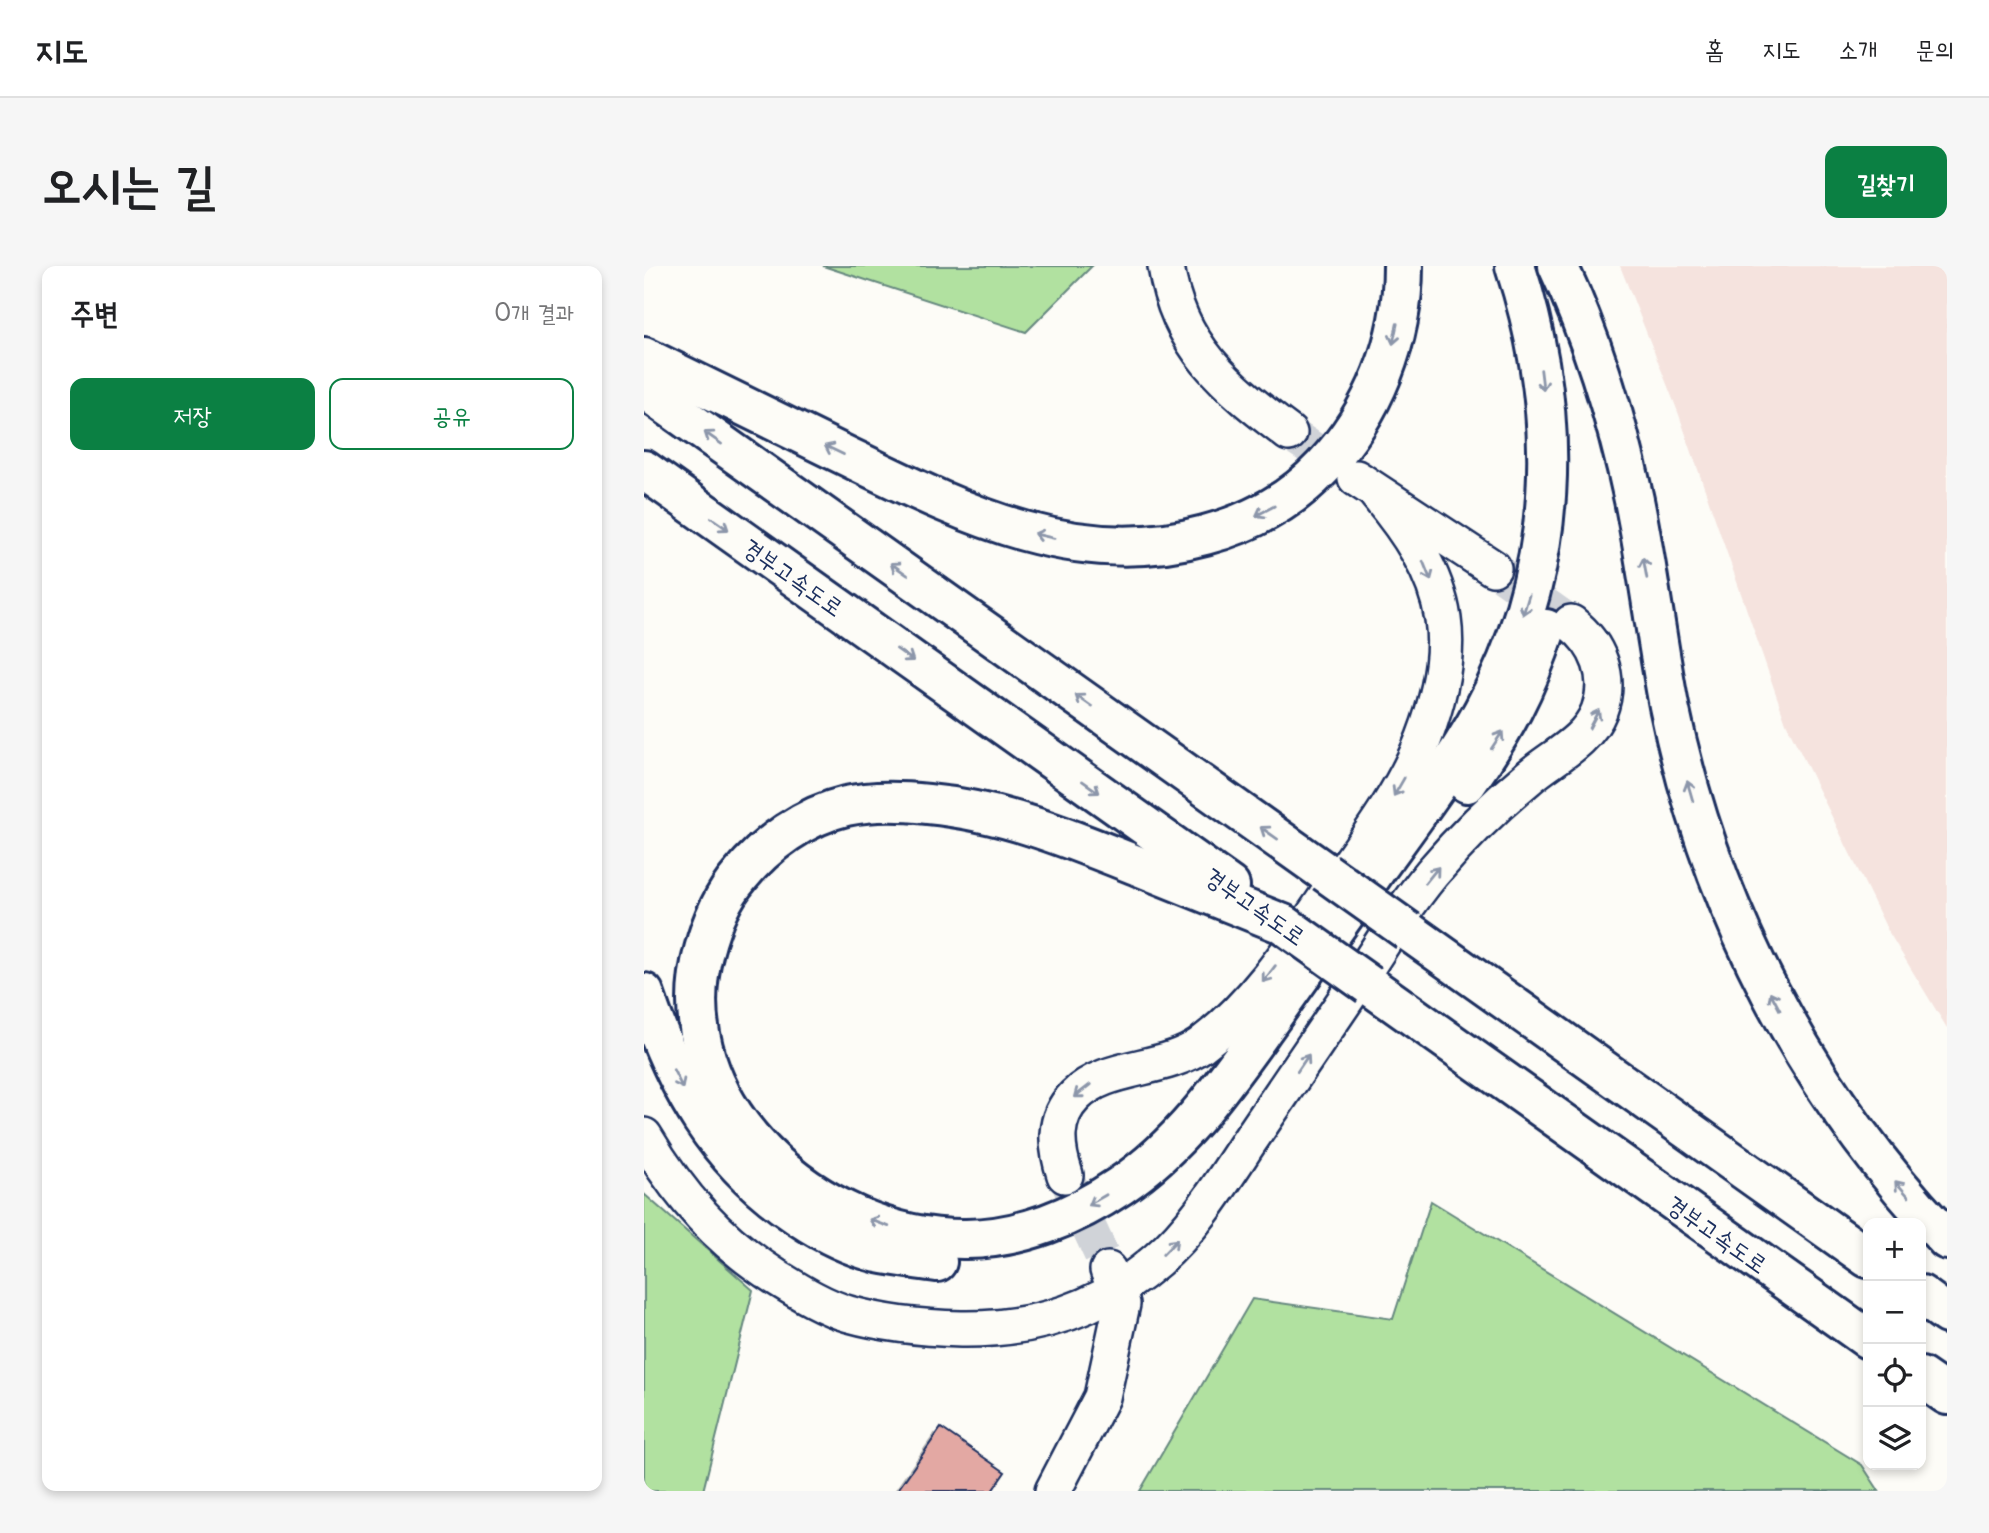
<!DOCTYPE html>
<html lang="ko">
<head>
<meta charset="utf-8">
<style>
	:root { --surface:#fff; --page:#f6f6f6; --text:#202124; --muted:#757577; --line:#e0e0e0; --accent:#0b8043 }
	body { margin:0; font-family:"Playpen Sans","Poor Story",sans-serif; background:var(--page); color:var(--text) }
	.controls { position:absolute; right:21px; bottom:21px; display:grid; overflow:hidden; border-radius:14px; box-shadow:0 4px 10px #0003 }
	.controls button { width:63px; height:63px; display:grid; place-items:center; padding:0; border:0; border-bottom:2px solid var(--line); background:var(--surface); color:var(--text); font:35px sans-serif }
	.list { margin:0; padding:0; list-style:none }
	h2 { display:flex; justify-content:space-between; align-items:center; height:91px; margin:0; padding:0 28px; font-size:30px }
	h2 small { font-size:23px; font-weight:400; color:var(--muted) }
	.actions { display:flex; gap:14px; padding:21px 28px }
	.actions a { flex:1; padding:16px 0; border:2px solid var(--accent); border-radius:14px; text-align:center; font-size:24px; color:var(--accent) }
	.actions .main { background:var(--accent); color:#fff }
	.icon { flex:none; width:38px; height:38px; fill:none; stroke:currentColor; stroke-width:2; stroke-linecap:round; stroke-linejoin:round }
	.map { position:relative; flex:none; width:1303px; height:1225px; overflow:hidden; border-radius:14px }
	header { display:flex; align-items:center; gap:42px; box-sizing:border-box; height:98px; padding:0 35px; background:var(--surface); border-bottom:2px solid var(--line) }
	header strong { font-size:33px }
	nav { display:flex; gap:38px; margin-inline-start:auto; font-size:24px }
	.intro { display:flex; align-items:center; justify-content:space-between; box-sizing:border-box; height:168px; padding:0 42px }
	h1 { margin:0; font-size:49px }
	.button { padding:18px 32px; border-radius:14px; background:var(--accent); color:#fff; font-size:24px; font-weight:700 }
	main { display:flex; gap:42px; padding:0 42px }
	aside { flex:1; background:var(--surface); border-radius:14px; box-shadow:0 4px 10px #0003 }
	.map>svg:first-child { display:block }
	.built { fill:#f5e3de }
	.green { fill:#b1e1a0; stroke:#66887f; stroke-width:2 }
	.building { fill:#e3a8a3; stroke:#1b2f5e; stroke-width:2; filter:url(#shadow) }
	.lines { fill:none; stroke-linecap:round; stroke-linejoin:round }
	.minor-tunnel { stroke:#d0d3d8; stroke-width:35; stroke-dasharray:35 18; stroke-linecap:butt }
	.minor-casing { stroke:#1b2f5e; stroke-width:40 }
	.highway-casing { stroke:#1b2f5e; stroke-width:44 }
	.minor { stroke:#fdfcf7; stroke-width:35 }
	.highway { stroke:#fdfcf7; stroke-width:38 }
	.highway-bridge-casing { stroke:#1b2f5e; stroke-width:44; stroke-linecap:butt }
	.highway-bridge { stroke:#fdfcf7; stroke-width:38 }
	.oneway { stroke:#8c96aa }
	.labels { text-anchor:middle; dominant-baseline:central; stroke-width:5; stroke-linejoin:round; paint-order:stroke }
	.street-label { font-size:24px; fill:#1b2f5e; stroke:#fdfcf7 }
</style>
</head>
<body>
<header>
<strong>지도</strong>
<nav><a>홈</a><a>지도</a><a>소개</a><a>문의</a></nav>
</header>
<div class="intro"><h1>오시는 길</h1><a class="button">길찾기</a></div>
<main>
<aside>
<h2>주변<small>0개 결과</small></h2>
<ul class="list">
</ul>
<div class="actions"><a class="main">저장</a><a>공유</a></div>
</aside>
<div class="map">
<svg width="1303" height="1225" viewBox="0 0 1303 1225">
	<defs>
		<filter id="shadow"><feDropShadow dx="-6" dy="6" stdDeviation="0" flood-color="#0004"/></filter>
	</defs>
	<rect width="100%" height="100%" fill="#fdfcf7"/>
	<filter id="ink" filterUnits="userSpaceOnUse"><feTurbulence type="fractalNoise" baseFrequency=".0143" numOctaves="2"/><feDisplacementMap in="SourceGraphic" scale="14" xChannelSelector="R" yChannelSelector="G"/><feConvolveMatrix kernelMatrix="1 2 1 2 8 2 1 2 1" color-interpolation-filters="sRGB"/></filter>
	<g filter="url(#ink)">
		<path class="built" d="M976,0H1303V762L1244,665L1142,457L1034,146Z"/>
		<g class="green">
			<path d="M179,0H448L382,66Z"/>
			<path d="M0,928L109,1024L59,1225H0Z"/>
			<path d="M787,935L1218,1199L1235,1225H496L608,1033L749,1053Z"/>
		</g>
		<path class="building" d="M297,1162L361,1206L348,1225H253Z"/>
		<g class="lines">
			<g class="minor-tunnel">
				<path d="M645,167L709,210"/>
				<path d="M849,302L927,357"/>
				<path d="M421,909L463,1001"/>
			</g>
			<defs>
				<g id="minor">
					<path d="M522,0C534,81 583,120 645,167"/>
					<path d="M712,212L849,302"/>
					<path d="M0,870C36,931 75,975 135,1013C156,1026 180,1041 205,1048C241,1058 279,1062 317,1063C391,1064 456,1044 513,994C550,962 577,918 604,877C636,830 668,783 700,736C729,693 755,647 788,607C817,573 849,541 884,512C908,491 943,476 955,445C968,411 954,378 927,357"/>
					<path d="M421,909C412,882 408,853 431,830C462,798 519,806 557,779C613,737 653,674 692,617C724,572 760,524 780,472C794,435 805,393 799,353C792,305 763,264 733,228"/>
					<path d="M409,1225L458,1131L478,1038L464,1004"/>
				</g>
				<g id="highway">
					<path d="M914,0C949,74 973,154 990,234C1004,302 1012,372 1025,440C1066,641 1162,826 1303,974"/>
					<path d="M0,91C63,122 127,153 190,184C308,241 426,306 561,269C606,257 647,235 679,201C730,147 759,75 759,0"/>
					<path d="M0,123L681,606"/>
					<path d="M0,204L586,620"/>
					<path d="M823,517C860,465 882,424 902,363"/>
					<path d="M639,658C592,639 545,620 497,601C427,573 360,545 284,538C257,535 229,534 202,540C160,550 122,578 96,610C77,632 67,657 60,684C18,838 176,975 322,973C376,973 432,950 476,920C539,878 581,816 625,755C661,704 698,653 734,601C771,550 809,500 839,445C916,305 920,150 871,0"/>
					<path d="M764,665L1224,992"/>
					<path d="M725,719L1224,1073"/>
					<path d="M0,727C31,820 72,896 156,951C180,967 206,980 234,987C253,991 273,993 293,996"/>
					<path d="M1277,1029L1303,1048"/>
					<path d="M1277,1111L1303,1129"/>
				</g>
			</defs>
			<use href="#minor" class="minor-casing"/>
			<use href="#highway" class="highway-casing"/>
			<use href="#minor" class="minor"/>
			<use href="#highway" class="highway"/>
			<defs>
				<g id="highway-bridge">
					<path d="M681,606L764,665"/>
					<path d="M639,658L725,719"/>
				</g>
			</defs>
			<use href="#highway-bridge" class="highway-bridge-casing"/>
			<use href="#highway-bridge" class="highway-bridge"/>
		</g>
		<defs><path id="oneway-shaft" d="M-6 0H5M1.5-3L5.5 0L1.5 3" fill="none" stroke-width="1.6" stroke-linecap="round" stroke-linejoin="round" transform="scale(1.75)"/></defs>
		<g class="oneway">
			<use href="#oneway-shaft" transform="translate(751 68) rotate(102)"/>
			<use href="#oneway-shaft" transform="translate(898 114) rotate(83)"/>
			<use href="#oneway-shaft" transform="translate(69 172) rotate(-145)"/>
			<use href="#oneway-shaft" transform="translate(190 184) rotate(-154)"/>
			<use href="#oneway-shaft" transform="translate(621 245) rotate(152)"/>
			<use href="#oneway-shaft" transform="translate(76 258) rotate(35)"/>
			<use href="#oneway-shaft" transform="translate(400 270) rotate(-167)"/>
			<use href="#oneway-shaft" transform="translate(1001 302) rotate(-100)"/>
			<use href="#oneway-shaft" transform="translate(255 303) rotate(-145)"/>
			<use href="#oneway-shaft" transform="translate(783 305) rotate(68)"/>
			<use href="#oneway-shaft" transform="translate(882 339) rotate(107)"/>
			<use href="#oneway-shaft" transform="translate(261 389) rotate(35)"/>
			<use href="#oneway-shaft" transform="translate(440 435) rotate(-145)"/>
			<use href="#oneway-shaft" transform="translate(950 453) rotate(-62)"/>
			<use href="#oneway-shaft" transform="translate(853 474) rotate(-57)"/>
			<use href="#oneway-shaft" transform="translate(447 521) rotate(35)"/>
			<use href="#oneway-shaft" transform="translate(755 521) rotate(120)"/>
			<use href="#oneway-shaft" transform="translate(1046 525) rotate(-106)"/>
			<use href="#oneway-shaft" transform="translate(625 567) rotate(-145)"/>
			<use href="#oneway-shaft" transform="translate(788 609) rotate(-51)"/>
			<use href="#oneway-shaft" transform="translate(625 708) rotate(127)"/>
			<use href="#oneway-shaft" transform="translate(1131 735) rotate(-118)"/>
			<use href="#oneway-shaft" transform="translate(659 797) rotate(-56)"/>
			<use href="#oneway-shaft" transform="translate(34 813) rotate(63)"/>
			<use href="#oneway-shaft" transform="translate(438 825) rotate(142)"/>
			<use href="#oneway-shaft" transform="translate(1258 923) rotate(-131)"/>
			<use href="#oneway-shaft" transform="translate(453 934) rotate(150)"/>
			<use href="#oneway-shaft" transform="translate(235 957) rotate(-160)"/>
			<use href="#oneway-shaft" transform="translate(526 981) rotate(-46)"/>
		</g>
	</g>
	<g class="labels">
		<g class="street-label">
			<text transform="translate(150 310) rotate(35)">경부고속도로</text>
			<text transform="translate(612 639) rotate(35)">경부고속도로</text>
			<text transform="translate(1074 967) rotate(35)">경부고속도로</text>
		</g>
	</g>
</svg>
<div class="controls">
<button>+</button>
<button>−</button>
<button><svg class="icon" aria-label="locate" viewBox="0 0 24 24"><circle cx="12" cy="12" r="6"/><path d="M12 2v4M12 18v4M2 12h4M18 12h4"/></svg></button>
<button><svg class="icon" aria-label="layers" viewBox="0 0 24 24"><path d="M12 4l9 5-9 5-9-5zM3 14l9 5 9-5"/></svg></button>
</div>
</div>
</main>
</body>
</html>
